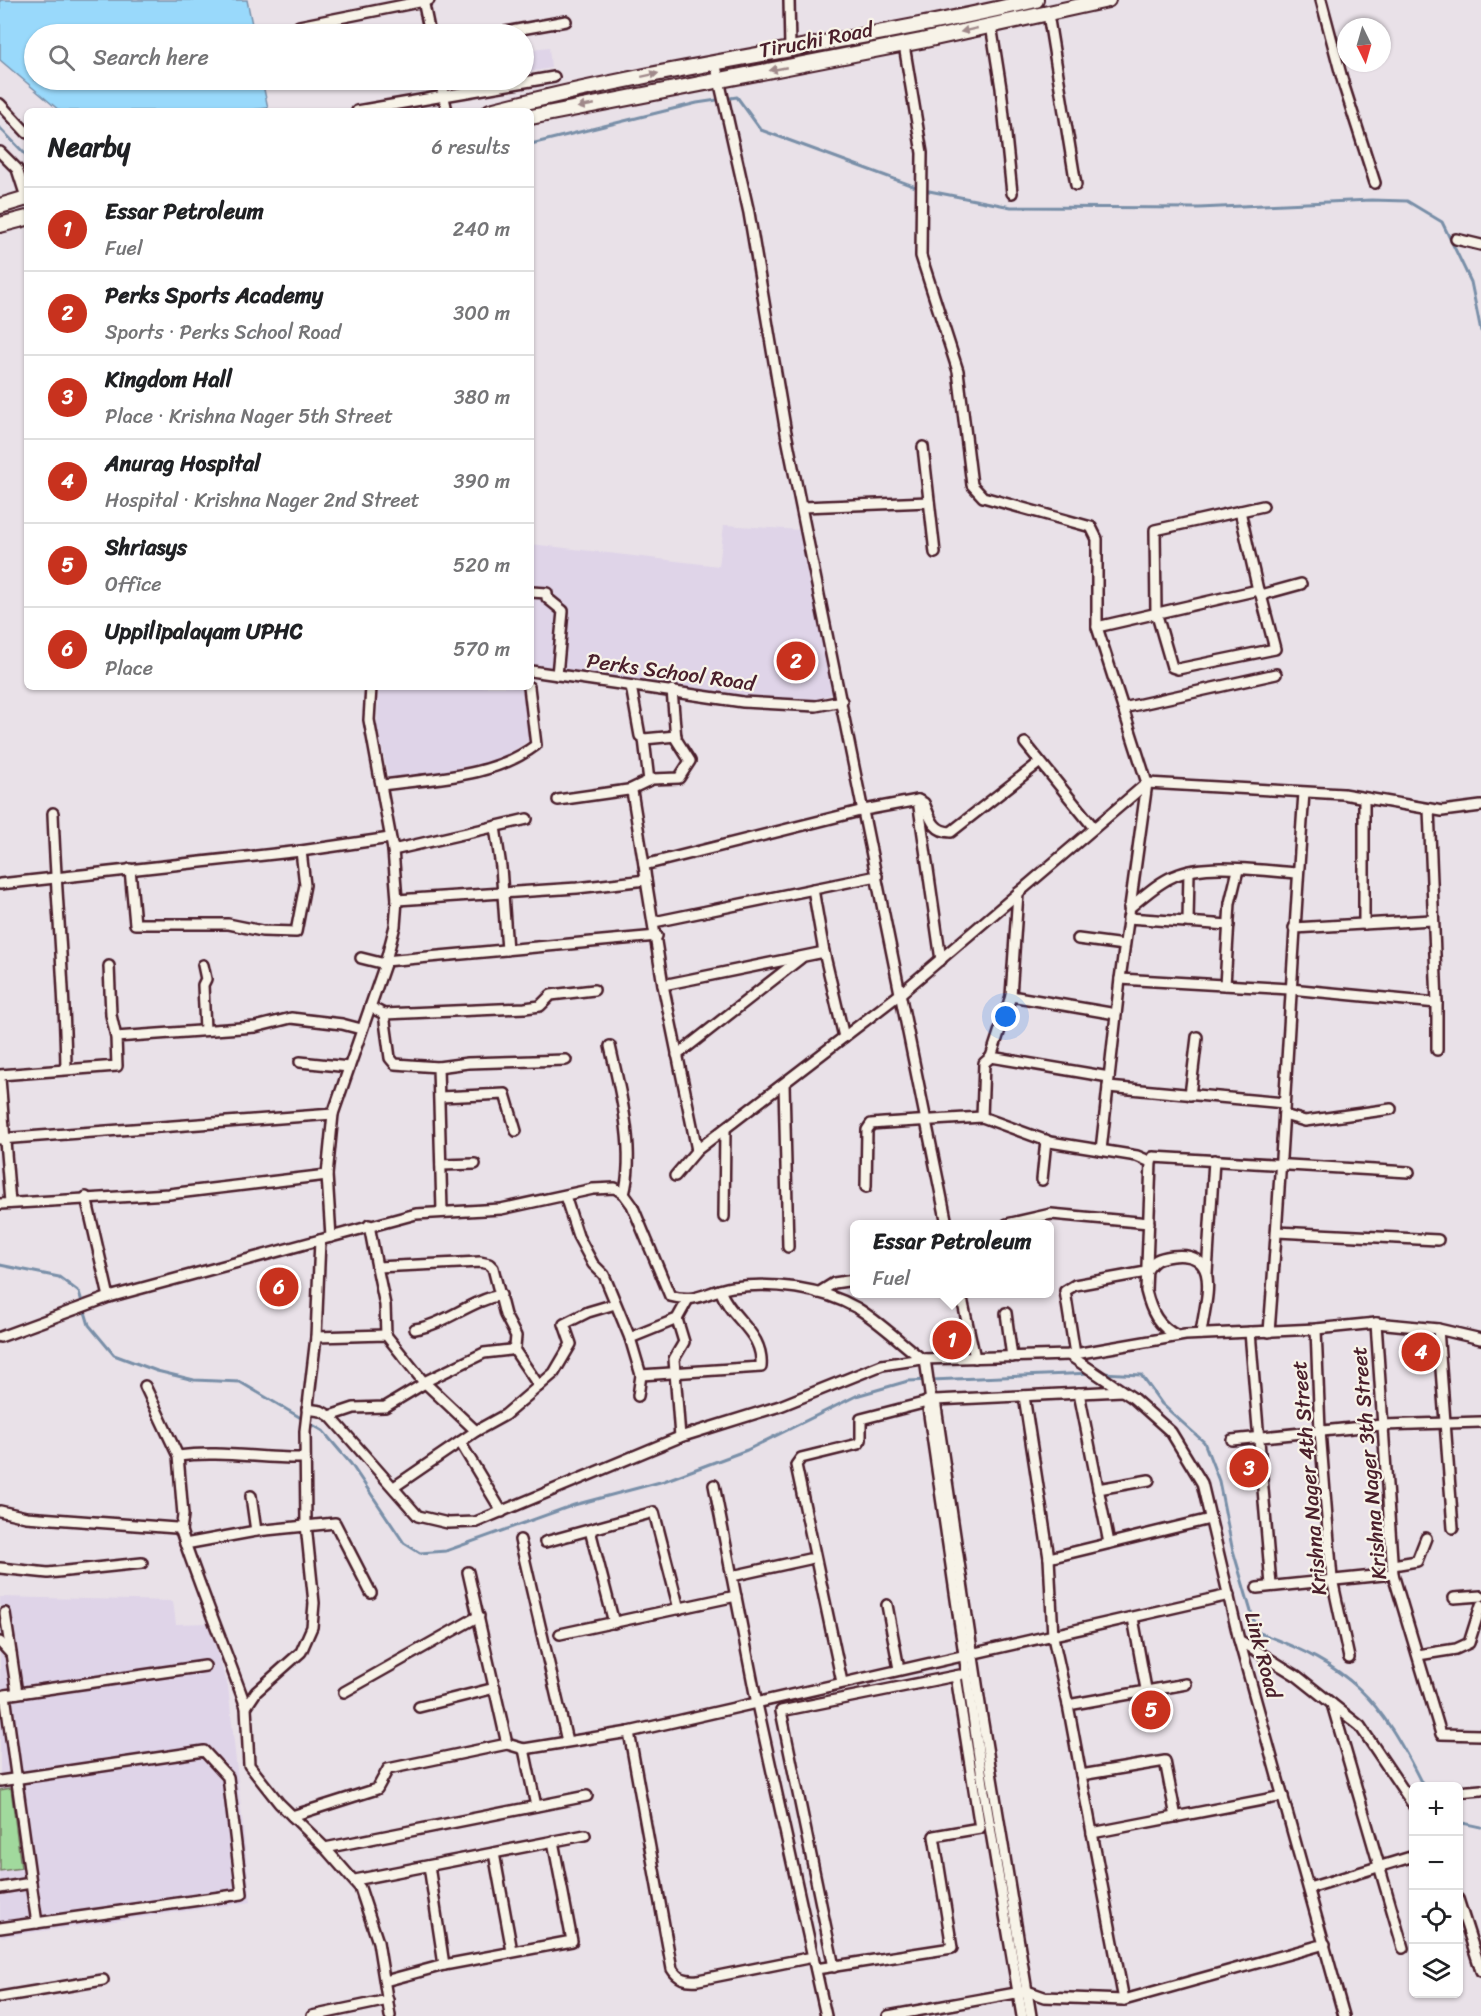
<!DOCTYPE html>
<html lang="en">
<head>
<meta charset="utf-8">
<style>
	:root { --surface:#fff; --page:#f6f6f6; --text:#202124; --muted:#757577; --line:#e0e0e0; --accent:#c8321e }
	body { margin:0; font-family:Sriracha,sans-serif; background:var(--page); color:var(--text) }
	.controls { position:absolute; right:18px; bottom:18px; display:grid; overflow:hidden; border-radius:9px; box-shadow:0 2px 4px #0004 }
	.controls button { width:54px; height:54px; display:grid; place-items:center; padding:0; border:0; border-bottom:2px solid var(--line); background:var(--surface); color:var(--text); font:30px sans-serif }
	.compass { position:absolute; left:1337px; top:18px; width:54px; height:54px; border-radius:50%; background:var(--surface); box-shadow:0 2px 4px #0004; rotate:175deg }
	.you { position:absolute; left:1006px; top:1017px; width:21px; height:21px; margin:-15px; border:4px solid #fff; border-radius:50%; background:#1a73e8; box-shadow:0 0 0 9px #1a73e833 }
	.badge { display:grid; place-items:center; width:39px; height:39px; border-radius:50%; background:var(--accent); color:#fff; font-size:20px; font-weight:700 }
	.pin { position:absolute; translate:-50% -50%; border:3px solid #fff; box-shadow:0 2px 6px #0006 }
	.popup { position:absolute; left:850px; top:1220px; width:204px; height:78px; box-sizing:border-box; display:grid; place-content:center; border-radius:9px; background:var(--surface); filter:drop-shadow(0 2px 4px #0005); font-size:20px; white-space:nowrap; color:var(--muted) }
	.popup b { font-size:22px; color:var(--text) }
	.popup::after { content:''; position:absolute; left:50%; top:100%; margin-left:-12px; border:12px solid transparent; border-top-color:var(--surface) }
	.list { margin:0; padding:0; list-style:none }
	h2 { display:flex; justify-content:space-between; align-items:center; height:78px; margin:0; padding:0 24px; font-size:26px }
	h2 small { font-size:20px; font-weight:400; color:var(--muted) }
	.list li { display:grid; grid-template-columns:39px 1fr auto; gap:18px; align-items:center; box-sizing:border-box; height:84px; padding:0 24px; border-top:2px solid var(--line) }
	.list b { display:block; font-size:22px; white-space:nowrap }
	.list p { margin:0; font-size:20px; white-space:nowrap; color:var(--muted) }
	.list em { font-size:20px; font-style:normal; color:var(--muted) }
	.icon { flex:none; width:33px; height:33px; fill:none; stroke:currentColor; stroke-width:2; stroke-linecap:round; stroke-linejoin:round }
	.map { position:relative; flex:none; width:1481px; height:2016px; overflow:hidden }
	.search { position:absolute; background:var(--surface); box-shadow:0 2px 4px #0004; left:24px; top:24px; width:510px; height:66px; display:flex; align-items:center; gap:15px; box-sizing:border-box; padding:0 21px; border-radius:33px; color:var(--muted); font-size:22px }
	.panel { position:absolute; background:var(--surface); box-shadow:0 2px 4px #0004; left:24px; top:108px; width:510px; height:582px; border-radius:9px }
	.map>svg:first-child { display:block }
	.built { fill:#dfd4e8 }
	.green { fill:#a1d99d; stroke:#767c64; stroke-width:1.5 }
	.water { fill:#99d9fb; stroke:#798fa8; stroke-width:1.5 }
	.lines { fill:none; stroke-linecap:round; stroke-linejoin:round }
	.stream { stroke:#798fa8; stroke-width:3 }
	.minor-casing { stroke:#4a1f2b; stroke-width:14 }
	.highway-casing { stroke:#4a1f2b; stroke-width:18 }
	.minor { stroke:#f7f3e8; stroke-width:9 }
	.highway { stroke:#f7f3e8; stroke-width:14 }
	.oneway { fill:#a0898a }
	.labels { text-anchor:middle; dominant-baseline:central; stroke-width:4.5; stroke-linejoin:round; paint-order:stroke }
	.street-label { font-size:21px; fill:#4a1f2b; stroke:#f7f3e8 }
</style>
</head>
<body>
<div class="map">
<svg width="1481" height="2016" viewBox="0 0 1481 2016">
	<rect width="100%" height="100%" fill="#e9e1e8"/>
	<filter id="ink" filterUnits="userSpaceOnUse"><feTurbulence type="fractalNoise" baseFrequency=".0167" numOctaves="2"/><feDisplacementMap in="SourceGraphic" scale="12" xChannelSelector="R" yChannelSelector="G"/><feConvolveMatrix kernelMatrix="1 2 1 2 8 2 1 2 1" color-interpolation-filters="sRGB"/></filter>
	<g filter="url(#ink)">
		<g class="built">
			<path d="M549,47L551,68L524,73V50Z"/>
			<path d="M724,525L801,530L833,694L808,702L740,696L531,666V544L719,566Z"/>
			<path d="M379,687H524L531,739L502,759L430,774L389,779L377,728Z"/>
			<path d="M0,1597L173,1601L176,1624L208,1623L228,1686L251,1902L0,1937Z"/>
		</g>
		<path class="green" d="M11,1788L21,1868L0,1871V1790Z"/>
		<path class="water" d="M0,0H247L254,34H34V80H262L268,108L244,111H60L0,60Z"/>
		<g class="lines">
			<g class="stream">
				<path d="M0,128L27,156"/>
				<path d="M531,144L697,103L737,97L761,130L924,190L1011,207L1199,208L1371,200L1407,201L1442,222L1471,282L1481,331"/>
				<path d="M0,1265L59,1277L79,1292L89,1325L114,1355L157,1371L194,1380L240,1382L323,1431L351,1464L404,1543L420,1553L446,1551L574,1505L664,1481L747,1450L856,1396L908,1381L1092,1373"/>
				<path d="M1102,1373L1141,1375L1162,1404L1204,1442L1219,1481L1232,1547L1257,1632C1352,1667 1379,1697 1423,1786"/>
				<path d="M1458,1822L1481,1827"/>
			</g>
			<defs>
				<g id="minor">
					<path d="M423,0L430,34"/>
					<path d="M789,0L790,49"/>
					<path d="M1321,0L1344,86L1375,183"/>
					<path d="M1048,14L1076,185"/>
					<path d="M991,25L1001,88L1012,193"/>
					<path d="M299,26L429,0"/>
					<path d="M494,34L566,21"/>
					<path d="M904,45L922,153L921,256L958,371L972,485L983,497L1091,527L1097,539V627L1147,783L1120,979"/>
					<path d="M715,62L749,213L786,433L947,1224"/>
					<path d="M440,80L447,111"/>
					<path d="M0,104L27,133"/>
					<path d="M357,111L554,77"/>
					<path d="M0,152L17,169L27,200"/>
					<path d="M1456,239L1481,245"/>
					<path d="M923,447L935,553"/>
					<path d="M803,507L929,502"/>
					<path d="M1240,511L1258,590"/>
					<path d="M531,592L547,593V598L563,611L557,675"/>
					<path d="M1261,595L1275,649L1178,669L1172,667L1156,612L1155,530L1263,506"/>
					<path d="M1097,627L1258,590L1261,595L1301,584"/>
					<path d="M531,671L743,702L816,706L842,701"/>
					<path d="M631,686L640,736L644,739L649,781"/>
					<path d="M1123,708L1276,674"/>
					<path d="M644,739L676,736"/>
					<path d="M1025,743L1094,828"/>
					<path d="M382,785C434,778 493,778 536,745L529,687"/>
					<path d="M629,790L652,779L679,778L690,761L676,739L672,690"/>
					<path d="M1364,798V924"/>
					<path d="M558,800L628,790L632,791L644,865"/>
					<path d="M918,800L941,960"/>
					<path d="M53,813C56,899 65,984 66,1069"/>
					<path d="M495,827L501,867L507,950"/>
					<path d="M393,850L527,819"/>
					<path d="M130,869L135,924H228L262,931L296,932L305,885L301,851"/>
					<path d="M646,880L663,985L697,1150L900,994L1147,783L1343,794L1442,811L1481,806"/>
					<path d="M0,884L301,851L390,838"/>
					<path d="M813,889L824,952"/>
					<path d="M397,900L577,888L646,880L644,865L864,810L918,800L924,803C930,817 933,832 951,832L1040,762"/>
					<path d="M1129,908C1143,897 1157,883 1174,876C1207,861 1262,871 1298,873"/>
					<path d="M1128,918L1229,925"/>
					<path d="M654,922L877,876"/>
					<path d="M1188,922L1189,871"/>
					<path d="M1294,928L1432,920"/>
					<path d="M1078,939L1124,945"/>
					<path d="M361,958L385,964"/>
					<path d="M385,961L657,936"/>
					<path d="M203,965L206,979L203,985L205,1030"/>
					<path d="M109,966L111,1015L116,1037"/>
					<path d="M663,985L824,952L844,1037"/>
					<path d="M1225,985L1230,903L1238,870"/>
					<path d="M1011,996L1018,893"/>
					<path d="M1437,1003V1050"/>
					<path d="M370,1007L384,1014L390,1058L395,1064L438,1067L442,1211"/>
					<path d="M384,1014L525,1008L540,1006L551,995L594,990"/>
					<path d="M610,1046C620,1090 636,1150 624,1194"/>
					<path d="M677,1055L801,958"/>
					<path d="M991,1057L1011,996L1116,1014"/>
					<path d="M300,1062L349,1067"/>
					<path d="M438,1067L468,1063L566,1060"/>
					<path d="M0,1075L117,1066L116,1037L255,1027L291,1018L342,1024L361,1029"/>
					<path d="M0,1078L10,1203"/>
					<path d="M784,1084L788,1247"/>
					<path d="M1108,1087L1284,1103"/>
					<path d="M1190,1095L1197,1037"/>
					<path d="M440,1097L505,1094L516,1131"/>
					<path d="M1284,1115L1305,1121L1391,1109"/>
					<path d="M982,1117L984,1063L991,1057L1109,1077"/>
					<path d="M0,1139L333,1114"/>
					<path d="M1101,1150L1120,979L1290,989L1437,1003L1429,809"/>
					<path d="M1151,1162L1153,1157L1409,1172"/>
					<path d="M441,1165L475,1164"/>
					<path d="M675,1176L697,1150"/>
					<path d="M1042,1180L1046,1140"/>
					<path d="M866,1187L867,1130L871,1124L884,1123L982,1117L1050,1142L1137,1156L1151,1162L1146,1291C1151,1311 1158,1327 1178,1336"/>
					<path d="M565,1196L578,1236L593,1264L604,1275L630,1338L677,1319L687,1301"/>
					<path d="M86,1197L109,1297"/>
					<path d="M0,1204L169,1194L327,1175"/>
					<path d="M724,1217L725,1129"/>
					<path d="M1007,1224L1051,1214L1149,1223"/>
					<path d="M369,1225L377,1267L480,1262L489,1264L493,1268L505,1315L516,1336L515,1347L510,1350L484,1353L424,1382"/>
					<path d="M1277,1232L1438,1240"/>
					<path d="M331,1237L327,1175L333,1114L385,964L395,926L397,900L393,850L369,720L371,687"/>
					<path d="M320,1240L316,1337L305,1431L306,1525L314,1603L312,1627L301,1652L256,1692L246,1707L249,1765L279,1803L325,1848L360,1888L378,1942L390,2016"/>
					<path d="M377,1267L385,1305L386,1335"/>
					<path d="M1207,1273L1214,1160"/>
					<path d="M818,1293L834,1283L854,1280"/>
					<path d="M961,1294L975,1358"/>
					<path d="M1006,1313L1012,1357"/>
					<path d="M677,1319L684,1342L674,1359L680,1437"/>
					<path d="M1376,1323L1393,1574L1441,1734L1481,1735"/>
					<path d="M415,1329C446,1324 469,1301 501,1295"/>
					<path d="M1316,1329L1320,1431L1332,1579L1349,1658"/>
					<path d="M1438,1329L1453,1528"/>
					<path d="M1250,1332L1271,1585"/>
					<path d="M1269,1332C1283,1153 1291,973 1304,793"/>
					<path d="M0,1337L109,1297L416,1214L501,1209L593,1189L615,1188L624,1194L632,1205L670,1296C698,1304 706,1291 732,1287C773,1282 820,1287 857,1308C880,1322 901,1343 922,1359L1069,1355L1185,1335L1316,1329L1376,1323L1438,1329L1481,1339"/>
					<path d="M316,1337L386,1335L422,1380L476,1431"/>
					<path d="M630,1338L641,1375L638,1396"/>
					<path d="M513,1348L539,1386"/>
					<path d="M1075,1354L1065,1291L1075,1285L1146,1272C1153,1260 1158,1258 1172,1256C1225,1250 1204,1304 1201,1334"/>
					<path d="M1069,1355L1133,1398L1171,1432L1202,1483L1239,1640L1344,2016"/>
					<path d="M925,1359L931,1401"/>
					<path d="M641,1375L761,1367C764,1332 732,1321 720,1290"/>
					<path d="M145,1386L178,1456C219,1450 263,1459 304,1458"/>
					<path d="M1079,1393L1109,1543"/>
					<path d="M1024,1396L1049,1558L1053,1637L1068,1705L1186,1684"/>
					<path d="M935,1400L981,1711L1031,2016"/>
					<path d="M927,1401L984,1791L1022,2016"/>
					<path d="M307,1409L321,1411L330,1416L418,1516L448,1523L476,1522L680,1437L780,1406L882,1365L922,1359"/>
					<path d="M330,1416L354,1408L385,1407L425,1383"/>
					<path d="M1232,1440L1382,1425L1481,1422"/>
					<path d="M460,1442L502,1512"/>
					<path d="M178,1456L183,1515L181,1531"/>
					<path d="M714,1485L757,1704L826,2016"/>
					<path d="M394,1487L476,1431L505,1415L554,1373L571,1344L564,1324L588,1312L615,1304"/>
					<path d="M1098,1489L1149,1480"/>
					<path d="M251,1496L256,1531"/>
					<path d="M0,1511L26,1517L176,1528L181,1531C201,1591 225,1648 246,1707"/>
					<path d="M590,1530L614,1623"/>
					<path d="M520,1540L567,1741"/>
					<path d="M545,1542L654,1512L679,1609"/>
					<path d="M185,1544L256,1531L335,1523L371,1593"/>
					<path d="M1049,1558L1210,1519"/>
					<path d="M1393,1565L1417,1561L1426,1538"/>
					<path d="M0,1568L48,1573L142,1563"/>
					<path d="M468,1572L507,1744"/>
					<path d="M732,1576L809,1559"/>
					<path d="M1257,1588L1393,1574"/>
					<path d="M1454,1598L1481,1596"/>
					<path d="M887,1605L899,1669"/>
					<path d="M5,1613L17,1693"/>
					<path d="M1133,1618L1146,1689"/>
					<path d="M560,1634L736,1596"/>
					<path d="M1239,1640L1297,1676L1360,1726L1414,1806"/>
					<path d="M0,1642L11,1654"/>
					<path d="M1418,1655L1456,1649L1469,1643L1481,1605"/>
					<path d="M842,1682L796,1465L801,1458L858,1444L861,1440V1419L935,1400L1122,1391"/>
					<path d="M344,1692L479,1616"/>
					<path d="M1332,1704L1403,1948"/>
					<path d="M1068,1705L1081,1775L1165,1761L1176,1817"/>
					<path d="M419,1707L495,1688"/>
					<path d="M629,1732L672,1969C678,1979 686,1981 698,1980L813,1957"/>
					<path d="M524,1749L536,1806"/>
					<path d="M1081,1775L1124,2000"/>
					<path d="M0,1781L204,1751L228,1777L242,1894L0,1928"/>
					<path d="M1458,1792L1481,1790"/>
					<path d="M292,1816L377,1789L388,1769L507,1744L524,1749L629,1732L1229,1595"/>
					<path d="M1092,1833L1283,1796"/>
					<path d="M325,1848L587,1796"/>
					<path d="M494,1853L512,1951"/>
					<path d="M429,1866L444,1965"/>
					<path d="M355,1880L585,1835"/>
					<path d="M31,1883L37,1923"/>
					<path d="M0,1888L31,1883L5,1695L205,1666"/>
					<path d="M1309,1888L1414,1856"/>
					<path d="M1458,1899L1481,1971"/>
					<path d="M834,1967L781,1711L960,1675"/>
					<path d="M816,1969L952,1948L934,1836L980,1828L956,1676"/>
					<path d="M385,1981L444,1965L572,1941L553,1841"/>
					<path d="M0,1997L103,1980"/>
					<path d="M312,2016L388,2000"/>
					<path d="M888,2016L1027,1991L1044,1997L1124,2000L1325,1944"/>
				</g>
				<g id="highway">
					<path d="M490,111C670,64 855,43 1036,0"/>
					<path d="M531,117L921,41L1108,0"/>
					<path d="M0,206L27,198"/>
					<path d="M0,225L27,218"/>
				</g>
			</defs>
			<use href="#minor" class="minor-casing"/>
			<use href="#highway" class="highway-casing"/>
			<use href="#minor" class="minor"/>
			<use href="#highway" class="highway"/>
		</g>
		<defs><path id="oneway-solid" d="M-6-.8H1V-3.2L6.5 0L1 3.2V.8H-6Z" transform="scale(1.5)"/></defs>
		<g class="oneway">
			<use href="#oneway-solid" transform="translate(969 30) rotate(167)"/>
			<use href="#oneway-solid" transform="translate(778 69) rotate(169)"/>
			<use href="#oneway-solid" transform="translate(650 75) rotate(-12)"/>
			<use href="#oneway-solid" transform="translate(586 106) rotate(169)"/>
		</g>
	</g>
	<g class="labels">
		<g class="street-label">
			<text transform="translate(816 40) rotate(-11)">Tiruchi Road</text>
			<text transform="translate(671 672) rotate(8)">Perks School Road</text>
			<text transform="translate(1369 1463) rotate(-95)">Krishna Nager 3th Street</text>
			<text transform="translate(1309 1478) rotate(-95)">Krishna Nager 4th Street</text>
			<text transform="translate(1263 1655) rotate(75)">Link Road</text>
		</g>
	</g>
</svg>
<div class="controls">
<button>+</button>
<button>−</button>
<button><svg class="icon" aria-label="locate" viewBox="0 0 24 24"><circle cx="12" cy="12" r="6"/><path d="M12 2v4M12 18v4M2 12h4M18 12h4"/></svg></button>
<button><svg class="icon" aria-label="layers" viewBox="0 0 24 24"><path d="M12 4l9 5-9 5-9-5zM3 14l9 5 9-5"/></svg></button>
</div>
<svg class="compass" viewBox="-18 -18 36 36"><path d="M0-13l5 13h-10z" fill="#e53935"/><path d="M0 13l5-13h-10z" fill="#757577"/></svg>
<div class="you"></div>
<div class="pin badge" style="left:952px;top:1340px">1</div>
<div class="popup"><b>Essar Petroleum</b>Fuel</div>
<div class="pin badge" style="left:796px;top:661px">2</div>
<div class="pin badge" style="left:1249px;top:1468px">3</div>
<div class="pin badge" style="left:1421px;top:1352px">4</div>
<div class="pin badge" style="left:1151px;top:1710px">5</div>
<div class="pin badge" style="left:279px;top:1287px">6</div>
<div class="search"><svg class="icon" aria-label="search" viewBox="0 0 24 24"><circle cx="10" cy="10" r="6"/><path d="M15 15l6 6"/></svg>Search here</div>
<section class="panel">
<h2>Nearby<small>6 results</small></h2>
<ul class="list">
<li><span class="badge">1</span><div><b>Essar Petroleum</b><p>Fuel</p></div><em>240 m</em></li>
<li><span class="badge">2</span><div><b>Perks Sports Academy</b><p>Sports · Perks School Road</p></div><em>300 m</em></li>
<li><span class="badge">3</span><div><b>Kingdom Hall</b><p>Place · Krishna Nager 5th Street</p></div><em>380 m</em></li>
<li><span class="badge">4</span><div><b>Anurag Hospital</b><p>Hospital · Krishna Nager 2nd Street</p></div><em>390 m</em></li>
<li><span class="badge">5</span><div><b>Shriasys</b><p>Office</p></div><em>520 m</em></li>
<li><span class="badge">6</span><div><b>Uppilipalayam UPHC</b><p>Place</p></div><em>570 m</em></li>
</ul>
</section>
</div>
</body>
</html>
